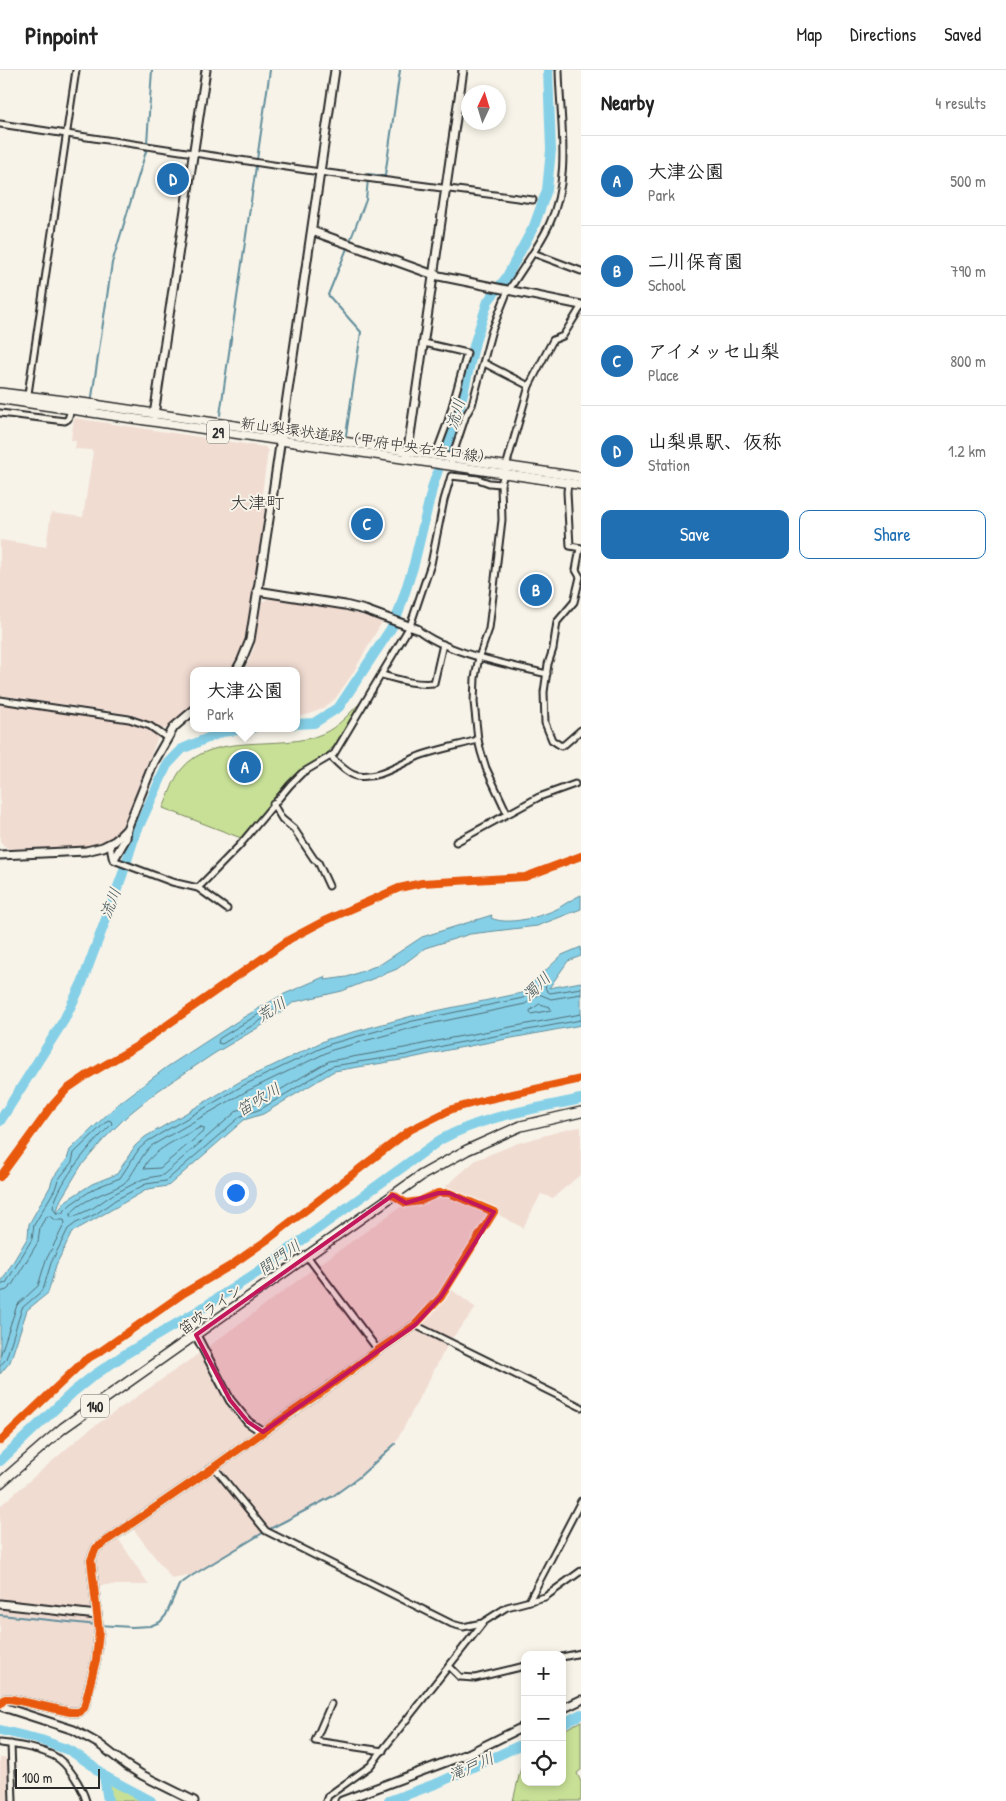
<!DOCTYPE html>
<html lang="en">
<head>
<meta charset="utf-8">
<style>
	:root { --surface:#fff; --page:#f6f6f6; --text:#222; --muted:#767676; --line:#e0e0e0; --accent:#1f6fb2 }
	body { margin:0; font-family:"Patrick Hand","Klee One",sans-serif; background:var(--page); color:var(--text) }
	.controls { position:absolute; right:15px; bottom:15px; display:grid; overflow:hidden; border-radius:10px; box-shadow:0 2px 8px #0003 }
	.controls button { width:45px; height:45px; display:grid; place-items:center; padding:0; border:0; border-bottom:1px solid var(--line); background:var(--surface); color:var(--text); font:25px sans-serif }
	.compass { position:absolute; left:461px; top:15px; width:45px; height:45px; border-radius:50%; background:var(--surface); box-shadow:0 2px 8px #0003; rotate:4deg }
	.scale { position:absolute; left:15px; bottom:12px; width:85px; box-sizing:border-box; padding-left:5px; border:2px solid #2b2b2b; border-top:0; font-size:14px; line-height:18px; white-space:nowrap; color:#2b2b2b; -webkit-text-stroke:4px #f7f3e8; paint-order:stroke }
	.you { position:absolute; left:235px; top:1122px; width:18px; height:18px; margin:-12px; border:4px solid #fff; border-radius:50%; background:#1a73e8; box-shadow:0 0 0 8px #1a73e833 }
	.badge { display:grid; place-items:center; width:32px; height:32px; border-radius:50%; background:var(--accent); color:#fff; font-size:16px; font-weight:700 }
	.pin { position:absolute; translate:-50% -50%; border:2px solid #fff; box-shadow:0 1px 5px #0006 }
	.popup { position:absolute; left:190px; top:597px; width:110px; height:65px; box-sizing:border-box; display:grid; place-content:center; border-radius:10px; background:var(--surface); filter:drop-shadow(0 1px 4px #0005); font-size:16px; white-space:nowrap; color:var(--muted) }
	.popup b { font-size:19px; color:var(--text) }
	.popup::after { content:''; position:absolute; left:50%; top:100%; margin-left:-10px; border:10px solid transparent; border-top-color:var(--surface) }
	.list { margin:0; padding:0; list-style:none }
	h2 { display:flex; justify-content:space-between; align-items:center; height:65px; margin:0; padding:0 20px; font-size:21px }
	h2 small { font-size:16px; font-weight:400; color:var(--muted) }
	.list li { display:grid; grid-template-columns:32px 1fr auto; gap:15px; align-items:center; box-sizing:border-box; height:90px; padding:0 20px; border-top:1px solid var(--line) }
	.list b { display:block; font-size:19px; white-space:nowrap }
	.list p { margin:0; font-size:16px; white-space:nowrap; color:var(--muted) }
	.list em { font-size:16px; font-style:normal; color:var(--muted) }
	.actions { display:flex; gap:10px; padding:15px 20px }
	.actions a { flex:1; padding:11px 0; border:1px solid var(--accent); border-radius:10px; text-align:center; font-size:18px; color:var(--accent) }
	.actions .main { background:var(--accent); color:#fff }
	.icon { flex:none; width:28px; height:28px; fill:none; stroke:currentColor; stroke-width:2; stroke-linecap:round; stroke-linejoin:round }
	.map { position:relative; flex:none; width:581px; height:1731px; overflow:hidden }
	header { display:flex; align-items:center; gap:30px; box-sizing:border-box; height:70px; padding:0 25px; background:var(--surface); border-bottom:1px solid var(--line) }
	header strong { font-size:24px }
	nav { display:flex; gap:28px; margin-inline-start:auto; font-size:18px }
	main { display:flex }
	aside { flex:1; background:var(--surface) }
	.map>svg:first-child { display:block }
	.built { fill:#f1dcd2 }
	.green { fill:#c7e096; stroke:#798660 }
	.water { fill:#86d0e7; stroke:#628e9c }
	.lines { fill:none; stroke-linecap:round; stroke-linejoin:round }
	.shore { stroke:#4f6d76; stroke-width:1 }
	.stream { stroke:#628e9c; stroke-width:2 }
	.river { stroke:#86d0e7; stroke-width:10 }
	.street-casing { stroke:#2b2b2b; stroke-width:9 }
	.secondary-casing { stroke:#2b2b2b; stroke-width:11 }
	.primary-casing { stroke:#2b2b2b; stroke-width:11 }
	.highway-casing { stroke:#2b2b2b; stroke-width:12 }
	.street { stroke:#f7f3e8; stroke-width:5 }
	.secondary { stroke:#f7f3e8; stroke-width:7 }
	.primary { stroke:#f7f3e8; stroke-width:8 }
	.highway { stroke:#f7f3e8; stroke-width:9 }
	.cycleway-casing { stroke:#f7f3e8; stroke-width:11 }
	.cycleway { stroke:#e8590c; stroke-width:8 }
	.marked { fill:#c2185b; fill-opacity:0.2; stroke:#c2185b; stroke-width:4; stroke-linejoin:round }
	.labels { text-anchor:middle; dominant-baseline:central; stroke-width:4; stroke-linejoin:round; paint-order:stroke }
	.shield { fill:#f7f3e8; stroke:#686764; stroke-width:1 }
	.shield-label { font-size:14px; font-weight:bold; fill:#2b2b2b }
	.street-label { font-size:15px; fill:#2b2b2b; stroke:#f7f3e8 }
	.water-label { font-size:16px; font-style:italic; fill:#42545a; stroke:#f7f3e8 }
	.quarter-label { font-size:18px; fill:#2b2b2b; stroke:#f7f3e8 }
</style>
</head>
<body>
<header>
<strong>Pinpoint</strong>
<nav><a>Map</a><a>Directions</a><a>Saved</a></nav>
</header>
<main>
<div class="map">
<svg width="581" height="1731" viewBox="0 0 581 1731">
	<rect width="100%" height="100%" fill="#f7f3e8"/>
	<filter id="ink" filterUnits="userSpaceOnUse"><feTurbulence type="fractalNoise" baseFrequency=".02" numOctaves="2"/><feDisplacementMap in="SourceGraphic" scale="10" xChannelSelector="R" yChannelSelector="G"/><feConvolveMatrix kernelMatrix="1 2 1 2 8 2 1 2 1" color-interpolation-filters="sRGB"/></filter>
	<g filter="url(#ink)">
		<g class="built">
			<path d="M74,348L265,377L268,381L262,424L265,437L259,479L246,563L240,583L232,601H194V636L169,658L160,659L151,652L129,644L0,625V470L46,477L51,443L83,447L93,382L91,380L75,379L76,371L71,370Z"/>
			<path d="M269,528L342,539L382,552L353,603L335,629L323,638L310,644L296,647V601H244L254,578L262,532Z"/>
			<path d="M0,633L132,653L147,659L158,667L124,753L117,763L107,770L95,775L86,776L8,779L0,772Z"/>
			<path d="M581,1057V1104L553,1128L541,1124L523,1158L494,1142L448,1217L476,1238L449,1272L395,1374L358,1408L333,1426L266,1461L193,1505L172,1509L130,1455L116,1465L149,1515H94L99,1562L87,1632L79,1642L11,1629L0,1634V1436L86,1362L204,1280L316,1197L406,1133L438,1123L476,1090L518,1073L568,1059Z"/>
			<path d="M0,1688H8L10,1731H0Z"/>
		</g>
		<g class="green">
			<path d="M363,630L337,673L323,687L297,703L241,768L163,738C169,726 173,710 181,700C212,660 282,682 322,664C339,657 350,642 363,630Z"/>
			<path d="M581,1651V1700L577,1703L581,1712V1731H513L525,1681V1712H562V1661Z"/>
			<path d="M104,1706L144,1727L141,1731H108Z"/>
		</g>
		<path class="water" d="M581,825V839L537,856L470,864L425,878L397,899L342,921L294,932L266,953L215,983L159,1020L129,1044L104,1069L81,1096L61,1129L56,1143L67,1130L92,1114L117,1104L135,1076L145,1067L241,1011L328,969L412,946L522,923L562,885L581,877V886L568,891L549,918L581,912V955L448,980L407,989L334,1001L263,1044L244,1050L168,1116L148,1119L72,1162L56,1195L48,1223L27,1240L10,1292L0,1304V1214L28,1167L29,1154L50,1117L53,1108L67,1089L70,1080L117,1035L167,997L244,947L282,925L326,906L325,910L347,907L360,902L381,894L422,867L492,845L491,848C508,856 540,847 557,839C565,834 572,829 581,825Z"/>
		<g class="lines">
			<g class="shore">
				<path d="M581,924L551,929L539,924L525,934L415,957L332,980L247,1021L151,1076C140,1086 133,1107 123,1114C110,1122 76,1131 70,1146L73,1147L93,1138L112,1125L143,1109L163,1105L238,1040L258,1033L329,991L404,978L446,969L581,944"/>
				<path d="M540,934L550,937L551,940L531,944L530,941Z"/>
				<path d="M271,937L273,939V941L263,949L222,974L218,973L219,969Z"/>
				<path d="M201,1057L204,1058V1061L160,1098L144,1099C147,1082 186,1065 201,1057Z"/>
				<path d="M0,1215L6,1213L32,1169L34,1155L55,1119L58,1110L72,1092L74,1083L108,1050L111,1051L112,1054C90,1075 61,1108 53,1137L56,1143H62L71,1134L95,1118L120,1108L139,1079L148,1071L244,1015L330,974L413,951L523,928L542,912L545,913L546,920L550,923L581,918"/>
				<path d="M0,1222L7,1220L12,1215L38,1172L40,1157L46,1147L49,1146L56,1150H64L65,1153L46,1190L38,1216L17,1235L0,1286"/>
				<path d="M0,1296L6,1289L22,1238L43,1220L51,1193L68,1159L76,1153L96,1144L115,1130L146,1114L166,1111L241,1046L261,1039L332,996L406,985L447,975L581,950"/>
			</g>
			<g class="stream">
				<path d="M147,73L152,0"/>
				<path d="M368,104L385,106L400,0"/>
				<path d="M350,171L366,130L368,109"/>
				<path d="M92,327L112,193L147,78"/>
				<path d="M220,345L270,0"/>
				<path d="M346,365L361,262L328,225L348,176"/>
				<path d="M0,1545L98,1555L132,1557L150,1556L160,1552L166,1545L179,1515L193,1505L266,1461L333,1426L358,1408L395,1374"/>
			</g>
			<g class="river">
				<path d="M296,654L314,653L339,637L392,557L399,541L414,494L433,415L461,332L475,272L488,231L506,208L534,156L547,120L551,80L548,0"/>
				<path d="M0,1051L64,950L82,913L122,806L135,765L167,695L182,679L222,662L253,658"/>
				<path d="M0,1391L73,1322L93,1306L124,1285L201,1239L261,1200L440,1070C483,1046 533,1039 581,1029"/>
				<path d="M562,1654L581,1644"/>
				<path d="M0,1660L41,1670L71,1681L92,1695L104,1706L151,1731"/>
				<path d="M104,1706L108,1731"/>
				<path d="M389,1731L438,1713L525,1673"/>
			</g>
			<defs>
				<g id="street">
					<path d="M0,54L320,102L533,130"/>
					<path d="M533,183L581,201"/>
					<path d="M509,220C522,199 538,178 549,155C572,107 560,51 559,0"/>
					<path d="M424,273L467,283L448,351L435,386"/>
					<path d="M484,293L529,316"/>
					<path d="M28,324L76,0"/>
					<path d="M0,343L65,351L68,349L71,340"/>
					<path d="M451,390L466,345L472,335L491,263L508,220"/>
					<path d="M568,413L567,422L570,476L581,478"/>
					<path d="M580,478L576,500L580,507L574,532L557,552L553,579L548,594L544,622L545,653L552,670L561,676L565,674L581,660"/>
					<path d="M417,559C445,583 510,595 547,604"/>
					<path d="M382,605C400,610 415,615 434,613L443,574"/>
					<path d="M0,630L129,649L150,656L167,668"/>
					<path d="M330,686C338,693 347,704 357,706C380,710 402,692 422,685C440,679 460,675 478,670"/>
					<path d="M273,734L282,749L294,759L314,789L318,792L329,816"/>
					<path d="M507,743L486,698L481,682L478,670L474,632L475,608L479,587L489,559L502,450L501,414L529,316L553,270L563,266L581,237"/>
					<path d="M456,772L539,727L575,714"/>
					<path d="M110,774L112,787L116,791L172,812L198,818L227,839"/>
					<path d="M198,818L239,776L290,715L302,703L334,684L410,556L431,494L444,430L451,406L478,409L489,413L501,414"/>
					<path d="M393,1125L406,1133L420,1131L438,1123H449L494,1142L441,1227L415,1255L581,1337"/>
					<path d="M307,1186L378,1280"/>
					<path d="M0,1371L85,1290L101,1281L184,1223L230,1196L267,1170L410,1060L452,1039L485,1030L581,1009"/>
					<path d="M214,1397L266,1461L452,1554L463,1557L482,1553L507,1537L545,1527L581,1501"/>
					<path d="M529,1531L581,1431"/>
					<path d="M562,1587L581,1583"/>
					<path d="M449,1596L460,1607L475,1608L525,1596"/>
					<path d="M331,1634L315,1671L383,1681"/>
					<path d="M0,1673C18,1675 38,1678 54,1686C68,1693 82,1717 86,1731"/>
					<path d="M11,1674L13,1731"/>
					<path d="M326,1731L328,1726L370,1696L482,1554"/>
				</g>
				<g id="secondary">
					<path d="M312,161L434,205L581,235"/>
					<path d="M154,345L206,0"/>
					<path d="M407,386L463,0"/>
					<path d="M257,521L345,535L365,540L417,559"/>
					<path d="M236,601L241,592L250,570L270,443L335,0"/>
					<path d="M0,785L86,781L103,777L115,771L127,759L154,692L174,657L194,640"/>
					<path d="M114,789L126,768L127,759"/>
					<path d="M196,1265L230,1330L248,1352L263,1362"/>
					<path d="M0,1534L97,1545"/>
					<path d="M0,1634L5,1629H11L70,1642H79L84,1638L96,1590L99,1562L91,1490L96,1478L214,1397L263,1362L327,1318L378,1280L415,1255"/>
					<path d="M0,1636L74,1660L99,1674L126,1695L142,1705L194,1731"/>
					<path d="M562,1639L581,1630"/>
					<path d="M342,1731L470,1683L525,1656"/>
				</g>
				<g id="primary">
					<path d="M0,329L581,415"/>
					<path d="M91,334L581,407"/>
				</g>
				<g id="highway">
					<path d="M0,323L97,335"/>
					<path d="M0,1413L63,1358L422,1105L467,1080L521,1056L581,1042"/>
				</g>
			</defs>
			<use href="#street" class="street-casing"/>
			<use href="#secondary" class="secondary-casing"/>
			<use href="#primary" class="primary-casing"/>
			<use href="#highway" class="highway-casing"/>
			<use href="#street" class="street"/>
			<use href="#secondary" class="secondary"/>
			<use href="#primary" class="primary"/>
			<use href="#highway" class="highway"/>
			<defs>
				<g id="cycleway">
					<path d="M0,1107L51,1037L67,1019L86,1006L137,976L290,869L324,851L399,818L422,813L525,807L581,786"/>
					<path d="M0,1371L85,1290L101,1281L184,1223L230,1196L267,1170L410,1060L452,1039L485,1030L581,1009"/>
					<path d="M0,1634L5,1629H11L70,1642H79L84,1638L96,1590L99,1562L91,1490L96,1478L214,1397L263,1362L327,1318L378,1280L415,1255L441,1227L494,1142L449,1123H438L420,1131L406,1133L393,1125"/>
				</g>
			</defs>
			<use href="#cycleway" class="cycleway-casing"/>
			<use href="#cycleway" class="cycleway"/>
		</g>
	</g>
	<path class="marked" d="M438,1123H449L494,1142L441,1227L415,1255L263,1362L248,1352L230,1330L196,1265L393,1125L406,1133Z"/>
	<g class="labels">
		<g class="shield">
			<rect x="207" y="350.5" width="22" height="23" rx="4"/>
			<rect x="81" y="1324.5" width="28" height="23" rx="4"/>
		</g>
		<g class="shield-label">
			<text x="218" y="362">29</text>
			<text x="95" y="1336">140</text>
		</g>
		<g class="street-label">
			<text transform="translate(367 370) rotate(8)">新山梨環状道路（甲府中央右左口線）</text>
			<text transform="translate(210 1239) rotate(-36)">笛吹ライン</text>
		</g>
		<g class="water-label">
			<text transform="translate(455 344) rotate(-74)">流川</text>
			<text transform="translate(110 833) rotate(-69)">流川</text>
			<text transform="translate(536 916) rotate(-44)">濁川</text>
			<text transform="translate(271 939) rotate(-31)">荒川</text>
			<text transform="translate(258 1029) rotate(-31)">笛吹川</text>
			<text transform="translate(279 1187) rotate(-35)">間門川</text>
			<text transform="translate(471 1696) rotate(-23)">滝戸川</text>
		</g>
		<g class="quarter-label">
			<text x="257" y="432">大津町</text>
		</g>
	</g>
</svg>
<div class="controls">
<button>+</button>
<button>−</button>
<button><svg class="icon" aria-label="locate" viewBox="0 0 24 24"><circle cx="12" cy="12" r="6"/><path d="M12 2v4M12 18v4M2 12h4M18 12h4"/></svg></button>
</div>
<svg class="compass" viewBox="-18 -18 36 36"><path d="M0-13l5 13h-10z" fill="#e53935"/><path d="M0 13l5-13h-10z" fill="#767676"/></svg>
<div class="scale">100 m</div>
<div class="you"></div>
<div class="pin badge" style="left:245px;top:697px">A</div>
<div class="popup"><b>大津公園</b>Park</div>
<div class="pin badge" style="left:536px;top:520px">B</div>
<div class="pin badge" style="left:367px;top:454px">C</div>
<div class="pin badge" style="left:173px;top:109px">D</div>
</div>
<aside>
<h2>Nearby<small>4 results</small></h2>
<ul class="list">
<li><span class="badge">A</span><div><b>大津公園</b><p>Park</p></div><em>500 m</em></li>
<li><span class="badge">B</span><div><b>二川保育園</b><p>School</p></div><em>790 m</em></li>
<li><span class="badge">C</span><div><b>アイメッセ山梨</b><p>Place</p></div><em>800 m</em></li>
<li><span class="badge">D</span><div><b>山梨県駅、仮称</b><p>Station</p></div><em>1.2 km</em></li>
</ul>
<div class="actions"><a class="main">Save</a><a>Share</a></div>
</aside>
</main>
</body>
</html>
